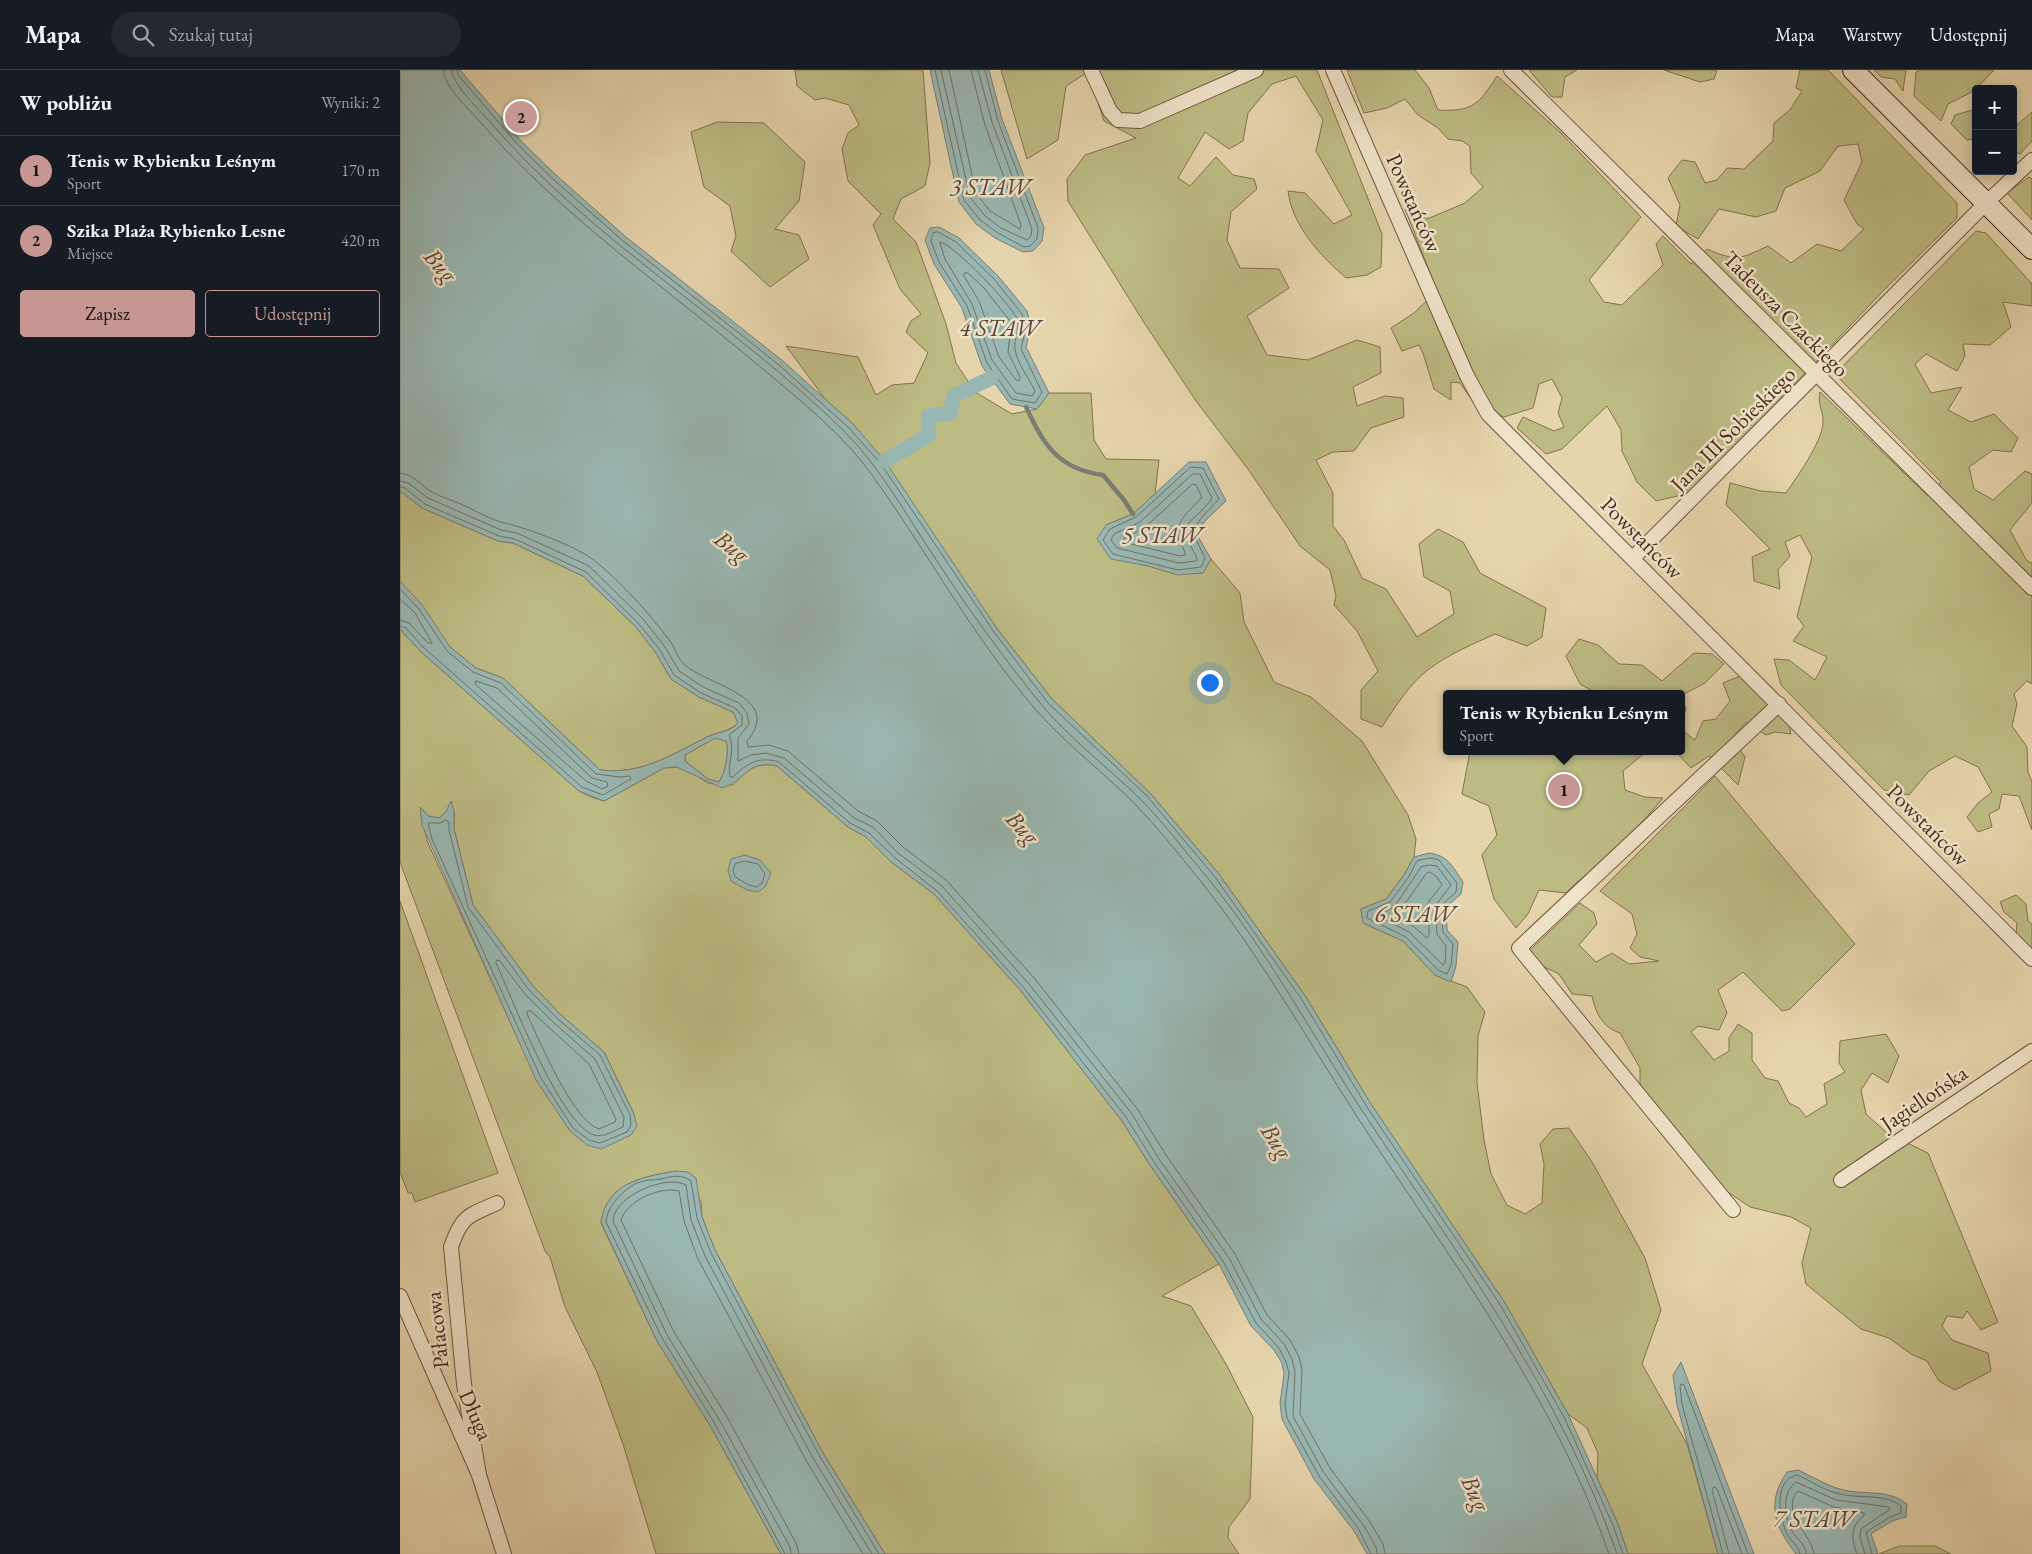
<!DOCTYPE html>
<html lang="pl">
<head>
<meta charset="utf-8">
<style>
	:root { --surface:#171b24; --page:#242831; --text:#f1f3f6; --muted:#9ea1a6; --line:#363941; --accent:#c59692 }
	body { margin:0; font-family:"EB Garamond",serif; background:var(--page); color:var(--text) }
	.controls { position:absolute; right:15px; top:15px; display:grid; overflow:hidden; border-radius:5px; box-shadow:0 2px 12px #0003 }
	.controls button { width:45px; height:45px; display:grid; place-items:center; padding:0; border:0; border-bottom:1px solid var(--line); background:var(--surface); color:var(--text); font:25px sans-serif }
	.you { position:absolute; left:809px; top:612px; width:18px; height:18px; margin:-12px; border:4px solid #fff; border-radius:50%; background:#1a73e8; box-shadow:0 0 0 8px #1a73e833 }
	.badge { display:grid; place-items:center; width:32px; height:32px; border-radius:50%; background:var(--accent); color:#111; font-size:16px; font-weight:700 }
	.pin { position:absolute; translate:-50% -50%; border:2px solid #fff; box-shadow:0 1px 5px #0006 }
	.popup { position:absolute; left:1043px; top:620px; width:242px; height:65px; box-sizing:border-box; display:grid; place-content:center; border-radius:5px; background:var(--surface); filter:drop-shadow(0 1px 4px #0005); font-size:16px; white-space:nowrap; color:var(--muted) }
	.popup b { font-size:19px; color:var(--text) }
	.popup::after { content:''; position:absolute; left:50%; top:100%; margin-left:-10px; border:10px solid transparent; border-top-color:var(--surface) }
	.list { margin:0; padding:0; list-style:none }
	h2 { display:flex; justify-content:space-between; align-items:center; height:65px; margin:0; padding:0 20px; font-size:21px }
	h2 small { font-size:16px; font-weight:400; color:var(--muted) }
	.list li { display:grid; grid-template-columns:32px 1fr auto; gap:15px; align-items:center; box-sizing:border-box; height:70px; padding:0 20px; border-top:1px solid var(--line) }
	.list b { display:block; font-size:19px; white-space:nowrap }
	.list p { margin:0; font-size:16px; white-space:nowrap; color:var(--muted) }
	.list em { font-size:16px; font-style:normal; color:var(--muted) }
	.actions { display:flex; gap:10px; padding:15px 20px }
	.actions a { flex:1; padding:11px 0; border:1px solid var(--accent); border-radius:5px; text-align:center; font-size:18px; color:var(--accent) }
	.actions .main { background:var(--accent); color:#111 }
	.icon { flex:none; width:28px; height:28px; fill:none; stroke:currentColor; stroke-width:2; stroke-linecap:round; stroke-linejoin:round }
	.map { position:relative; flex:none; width:1632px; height:1484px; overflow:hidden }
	header { display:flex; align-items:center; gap:30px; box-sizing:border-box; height:70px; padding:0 25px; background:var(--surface); border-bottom:1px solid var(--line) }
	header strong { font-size:24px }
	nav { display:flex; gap:28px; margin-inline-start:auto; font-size:18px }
	.search { width:350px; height:45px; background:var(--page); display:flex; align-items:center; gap:12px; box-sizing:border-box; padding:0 18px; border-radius:28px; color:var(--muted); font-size:19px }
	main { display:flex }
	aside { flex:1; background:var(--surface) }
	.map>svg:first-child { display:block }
	.green { fill:#bdbb84; stroke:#84724e; fill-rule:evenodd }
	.water { fill:#99b7b2; stroke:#7a7e75; fill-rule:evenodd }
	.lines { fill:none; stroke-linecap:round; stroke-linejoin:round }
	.shore { stroke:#727066; stroke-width:1 }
	.stream { stroke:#7a7e75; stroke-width:4.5 }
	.canal { stroke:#99b7b2; stroke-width:15 }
	.street-casing { stroke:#72533e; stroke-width:16 }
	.secondary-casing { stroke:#4b2819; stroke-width:22 }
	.street { stroke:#efe3c9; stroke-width:14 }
	.secondary { stroke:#efe3c9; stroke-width:20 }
	.labels { text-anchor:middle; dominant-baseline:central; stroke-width:5; stroke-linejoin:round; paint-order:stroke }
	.street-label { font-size:22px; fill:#4b2819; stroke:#efe3c9 }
	.water-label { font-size:24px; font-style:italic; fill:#5b4538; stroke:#efe3c9 }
</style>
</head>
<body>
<header>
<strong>Mapa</strong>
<div class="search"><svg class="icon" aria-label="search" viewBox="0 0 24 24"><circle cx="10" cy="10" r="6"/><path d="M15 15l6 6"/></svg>Szukaj tutaj</div>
<nav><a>Mapa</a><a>Warstwy</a><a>Udostępnij</a></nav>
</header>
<main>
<aside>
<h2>W pobliżu<small>Wyniki: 2</small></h2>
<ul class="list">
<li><span class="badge">1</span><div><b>Tenis w Rybienku Leśnym</b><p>Sport</p></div><em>170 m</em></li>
<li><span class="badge">2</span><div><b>Szika Plaża Rybienko Lesne</b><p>Miejsce</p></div><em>420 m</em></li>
</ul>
<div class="actions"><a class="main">Zapisz</a><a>Udostępnij</a></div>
</aside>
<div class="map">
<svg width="1632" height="1484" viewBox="0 0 1632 1484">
	<rect width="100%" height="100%" fill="#e6d4ac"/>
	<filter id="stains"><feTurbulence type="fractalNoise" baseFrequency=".004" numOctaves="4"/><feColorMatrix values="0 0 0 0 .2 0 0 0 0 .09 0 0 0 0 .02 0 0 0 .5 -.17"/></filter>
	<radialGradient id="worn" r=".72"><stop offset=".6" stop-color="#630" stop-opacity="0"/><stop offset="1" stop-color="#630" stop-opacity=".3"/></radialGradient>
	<g class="green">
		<path d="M395,0H523L530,93L525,116L501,129L493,149L516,172L546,254L556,293L575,322L612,344L637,339L649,323H691L694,370L706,389L759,390L755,424L733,444L706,455C742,490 749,507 803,503L811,489L840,523L844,552L874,612L911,627L962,671L1008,745L1016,769L1014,787L1004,805L986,829L961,839L963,853L1003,871L1035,905L1067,917L1085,942L1078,966L1077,1013L1084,1070L1091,1104L1107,1135L1125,1144L1142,1133L1144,1094L1140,1074L1153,1059L1169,1058L1192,1092L1245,1188L1261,1240L1242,1294L1287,1374L1318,1484H1228L1218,1454L1197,1408L1198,1383L1187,1358L1168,1344L1105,1233L971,1034L906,927L819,804L750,723L652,629L598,560L453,354L425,329L386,276L458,287L476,325L492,315L514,313L528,283L506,262L511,251L521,244L500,219L473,155L481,144L448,111L442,79L448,63L459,55L449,35L425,28L415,30L397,16Z"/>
		<path d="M601,0H917L982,164L981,197L967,205L946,208C921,186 892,156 888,121L905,123L934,154L952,145L916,81L923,50L896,6L872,14L848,43L843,71L829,79L805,62L778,108L790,116L816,87L833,105L854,109L857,119L831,142L827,170L840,198L879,199L889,218L847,246L867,285L908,290L957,270L980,277L981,303L953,317L957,336L985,326L1003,328L1004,347L971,358L954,381L933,382L916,390L933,423V456L944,470L962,508L986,519L1017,567L1054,544L1050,521L1024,507L1019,474L1038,459L1063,472L1080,503L1146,538L1142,567L1127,576L1095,564C1073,574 1049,584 1029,599C1010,613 995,637 982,657L961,649V620L978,601L957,561L934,535L936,526L930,500L900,476L848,399L796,331L745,254L668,131L667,109L685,85L736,68L704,51L688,2L666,16L658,70L627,89Z"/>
		<path d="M947,0H1015L1029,18L1038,40C1073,42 1079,34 1097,6L1160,62L1241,147L1189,210L1204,232L1222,235L1263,195L1256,174L1263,166L1291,194L1307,179C1337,192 1340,189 1368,176L1391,193L1417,174L1441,181L1464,159L1457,154L1444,130L1462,92L1458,74L1438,76L1420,101L1385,118L1376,141L1356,147L1319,139L1298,169L1276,156L1280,135L1268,108L1282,90L1295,92L1305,113L1317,110L1327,98L1344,99L1373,71L1374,53L1390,40L1402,21L1396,18L1400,0H1428L1557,133V148L1484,220L1305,409L1286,424L1256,431L1237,412L1222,381L1221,360L1207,336L1162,379L1146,384L1117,358L1123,347L1154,361L1164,357L1158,343L1162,328L1152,309L1139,314L1133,338L1104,347L1074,333L1060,313L1051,312V330L1034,319L1023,283L1019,275L1002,281L991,258L1014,243L1037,221L1005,139L1012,130L1027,149L1065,133L1083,117L1071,103L1070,76L1062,71L1048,69L1038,58L1018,45L1005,29L987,38L964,43Z"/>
		<path d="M1129,0H1177L1165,7L1162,27H1152Z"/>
		<path d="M1264,0H1317L1314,9L1300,12Z"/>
		<path d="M1474,0H1506L1503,21L1495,9L1481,7Z"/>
		<path d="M1520,0H1594L1574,21L1548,34L1541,51L1514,26L1516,2Z"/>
		<path d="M1576,39V68L1567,70L1551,54L1555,45Z"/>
		<path d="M1632,42V71L1620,84L1613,81V54L1617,55Z"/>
		<path d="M317,52L364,53L405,92L399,131L375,159L399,165L409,189L370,217L331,181L336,166L330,136L304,117L291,62Z"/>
		<path d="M1629,107L1632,109V150L1607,123Z"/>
		<path d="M1576,161L1586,163L1632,214V236L1603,232L1611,257L1590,275L1563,274L1565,286L1557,301L1526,284L1515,294L1531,323L1562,317L1548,340L1571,352L1594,344L1618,368L1611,382L1593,380L1569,397L1574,419L1593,430L1625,401L1632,404V433L1610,460L1627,491L1632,493V614L1627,611L1614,624L1617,634L1612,656L1627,677L1628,702L1632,712V760L1619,726L1602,724L1599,739L1589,744L1592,757L1578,762L1567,747L1578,733L1592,722L1578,697L1555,686L1529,701L1509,725L1484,720L1381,615L1374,589L1389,590L1415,610L1427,587L1393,571L1404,556L1397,547L1412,487L1400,465L1385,472L1390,486L1378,500L1380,519L1354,511L1352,487L1370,479L1326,435L1330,413L1361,421L1386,423C1397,407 1422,372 1423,353C1424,341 1417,336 1420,322L1528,426L1541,412L1435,304Z"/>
		<path d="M0,421L22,438L98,471L113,473L183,506L236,557L256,583L271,609L299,627L333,642L338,653C331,661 317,662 307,667C271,685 242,705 200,700L103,608L76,598L50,577L0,511Z"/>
		<path d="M0,559L20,581L179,721L191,727L204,731L264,698L277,697L293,703L308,713L333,715C347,700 357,691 377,696L448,757L466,767L490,791L534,824L621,921L722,1051L750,1095L819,1194L762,1226L791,1236L826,1294L853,1347L850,1429L829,1457L828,1468L839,1484H485L423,1383L315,1180L302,1147L301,1131L276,1101C243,1107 207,1112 201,1153L257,1271L311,1357L381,1484H256L223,1374L197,1302L165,1237L150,1187L145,1181L0,792ZM51,732L54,742V759L73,835L133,916L161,945L204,982L234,1044L170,1061L137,1010L27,771L21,738L28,746L39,748L46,742Z"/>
		<path d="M1179,569L1198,575L1219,594L1242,595L1262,611L1294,583L1312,584L1324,594L1305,613L1282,625L1286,640L1282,648V624H1198L1180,614L1166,586Z"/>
		<path d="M1340,606L1389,654L1391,664L1375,662L1366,665L1346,652L1332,668L1345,687L1338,715L1309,686L1291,698L1275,681H1282V660L1295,670L1303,651L1316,649L1330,631L1323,613Z"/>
		<path d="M315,668L326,671C330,681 325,704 319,712L308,709L285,691V685Z"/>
		<path d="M1070,681H1247L1223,701L1225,720L1245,727L1263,728C1244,751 1223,773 1201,793C1189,803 1177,811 1166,823L1139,820L1128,844L1116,858L1094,829L1082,785L1097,765L1089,736L1062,724Z"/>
		<path d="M1315,706L1455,874L1390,939L1382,941L1343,902L1318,920L1327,943L1319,960L1298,956L1291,962L1314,990L1329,981V968L1338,954L1352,963V990L1365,1008L1378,1011L1389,1033L1399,1038L1406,1047L1427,1034L1424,1014L1445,1002L1439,993L1440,971L1486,964L1499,986L1488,1013L1472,1003L1461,1020L1466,1044L1487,1063L1528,1083L1598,1252L1581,1260L1567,1241L1563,1248L1547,1246L1542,1256L1552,1270L1588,1283L1591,1301L1555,1320L1539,1311L1527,1291L1511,1284L1489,1268L1461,1259L1406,1214L1402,1193L1411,1158L1391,1147L1350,1137L1301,1104L1240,1022V998L1220,963C1203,958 1195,942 1192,926L1172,924L1159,904L1144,897L1129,881L1180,833L1194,843L1197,854L1179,875L1196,892L1212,883L1229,894L1259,891L1240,887L1230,878L1237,864L1232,844L1200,821Z"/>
		<path d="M1616,825L1626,834L1628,851L1632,854V878L1616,865L1617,853L1604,842L1600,832Z"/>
		<path d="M0,831L98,1103L15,1132L12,1123H8L0,1102Z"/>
		<path d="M1499,1476H1535L1551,1484H1479Z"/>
	</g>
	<g class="water">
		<path d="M0,0H60L123,73L156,105L226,167L383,291L453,354L485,391L598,560L652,629L750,723L819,804L906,927L971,1034L1105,1233L1168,1344L1218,1454L1228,1484H967L954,1461L914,1409L882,1349L880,1333L884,1304L882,1293L874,1280L851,1256L819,1194L750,1095L722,1051L621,921L534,824L490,791L466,767L448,757L377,696C347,689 346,711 322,718L277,697L264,698L204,731L179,721L20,581L0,559V511L23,536L50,577L76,598L103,608L200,700C242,705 271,685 307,667C317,662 331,662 338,653L333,642L299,627L271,609L256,583L236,557L183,506L113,473L98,471L22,438L0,421ZM315,668L326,671C330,680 325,704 319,712L308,709L285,691V685Z"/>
		<path d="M530,0H589L602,49L644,158L642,171L633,181L623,182L595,168L576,154L559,132Z"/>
		<path d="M539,157L559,168L598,206L627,241L631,257L626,277L649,323L637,339L610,334L582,296L562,238L534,194L525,170L530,158Z"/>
		<path d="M789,392H806L826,431L806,450L796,463L811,489L803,503L778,505L748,496L711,489L697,469L706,455L733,444Z"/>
		<path d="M51,731L54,741V759L73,835L133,916L161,945L204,982L234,1044L237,1056L231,1065L201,1079L187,1075L170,1061L136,1010L22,755L20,737L28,746L39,748L46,742Z"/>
		<path d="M1029,783C1048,785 1053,797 1063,812L1061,824L1046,837L1047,860L1058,872L1056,896L1051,912L1035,905L1003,871L963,853L961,839L986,829L1004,805L1014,787Z"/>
		<path d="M345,785L360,790L371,803L365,817L358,822L347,820L331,811L328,800L331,789Z"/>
		<path d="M276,1101L288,1102L296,1108L302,1147L315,1180L423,1383L485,1484H381L311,1357L257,1271L201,1152C207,1112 243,1107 276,1101Z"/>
		<path d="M1281,1292L1349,1471L1354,1484H1318L1277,1335L1273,1305Z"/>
		<path d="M1398,1400C1411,1406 1426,1415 1440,1419C1464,1426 1487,1418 1507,1434L1506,1447L1492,1451L1471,1464L1478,1484H1396C1374,1456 1366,1433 1387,1402Z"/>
	</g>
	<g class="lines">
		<g class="shore">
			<path d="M43,0C46,18 63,33 75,46C161,147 270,220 370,305C406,335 445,367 472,405C528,483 574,569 637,641C666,674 703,702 734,733C758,758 781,787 803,814C860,886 906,967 956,1045C1048,1187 1153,1323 1209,1484"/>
			<path d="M51,0C56,19 77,37 91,53C193,172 332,251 444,361C480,397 505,443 533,485C566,536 602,586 640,633C668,667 705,695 737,726C762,750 783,779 806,806C867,880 912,965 965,1045C1058,1185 1161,1323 1217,1484"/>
			<path d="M57,0L58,5L119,76L153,109L223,171L379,295L449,358L481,394L594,562L648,633L747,726L815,807L902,930L967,1037L1101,1236L1164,1347L1213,1455L1223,1484"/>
			<path d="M535,0L564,130L580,150L598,163L624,177L630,176L637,169L638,158L598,51L585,0"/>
			<path d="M541,0L570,127L585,146L601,158L627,170L631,166L632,159L592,52L578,0"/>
			<path d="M549,0L576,123L590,141L620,159L621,155L585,55L571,0"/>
			<path d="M538,162L556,172L594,209L622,244L626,257L621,279L642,322L635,333L612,329L587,293L567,236L539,192L531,171L533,163Z"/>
			<path d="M540,172C554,174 612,236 617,249C621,260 613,269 615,279C617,293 629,308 635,321L632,326L616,323L592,290L572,234L545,189Z"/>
			<path d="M565,203H568L584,218L610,251L611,257L608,282L620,307L619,311L616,310L599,287L579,231L564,206Z"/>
			<path d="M791,397L803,398L819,429L802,447L792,461L805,488L801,497L778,500L713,484L703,470L710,459L736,447Z"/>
			<path d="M0,403C14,404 21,416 32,422C39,426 48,429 56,432C71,438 90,450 105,453C129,459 176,476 195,491C222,513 249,543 270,571C276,579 278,590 286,596C309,615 384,628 347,671L348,677L369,675L388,681L458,741L477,751L503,777L546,810L635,909L679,965L738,1040L766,1085L835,1184L867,1245L890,1270L899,1287L902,1300L900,1344L930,1398L970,1452L983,1474L985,1484"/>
			<path d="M793,404H800L812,428C791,459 774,446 797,488L796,491L779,493L717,478L711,470L714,464L740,452Z"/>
			<path d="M0,411L8,413L28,428L101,460L117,463L189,496L244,550L265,577L279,601L303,617L339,633L347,643L349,654L338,668V691L351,685L366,683L384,688L454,748L473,757L498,783L542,816L629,914L732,1044L759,1089L829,1188L861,1249L884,1274L892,1289L895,1302L893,1346L924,1403L964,1456L976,1477L977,1484"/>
			<path d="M793,414L796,415L802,427C793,438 775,450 778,467C779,473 785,478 785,485L780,486L723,472L724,468L744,458Z"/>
			<path d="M0,417L5,418L25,434L99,466L115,469L186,502L239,554L260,580L274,605L301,623L335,638L342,646V655L329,665C336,680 327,692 330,707H333C347,693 359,686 379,692L450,753L469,763L494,787L537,821L624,918L726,1047L754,1092L823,1191L856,1253L879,1278L886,1292L889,1303L885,1334L887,1348L919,1406L958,1458L971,1484"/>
			<path d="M0,519L19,539L47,581L73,602L101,613L196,704L220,707L230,706L231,709L203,725L182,717L23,577L6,558L0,556"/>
			<path d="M0,529L15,543L32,573H28L9,553L0,550"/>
			<path d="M76,611L97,618L192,708L207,712L208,716L202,719L186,711L76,615Z"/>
			<path d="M46,750L49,752V760L68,837L129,920L158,949L200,985L230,1045L231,1055L227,1062L200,1073L189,1070L173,1058L141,1008L32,769L28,753H40Z"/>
			<path d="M1030,788L1039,790L1057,813L1056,822L1041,836L1043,862L1053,874L1051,895L1047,904L1038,900L1006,867L967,848L968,841L990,832L1008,808L1017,791Z"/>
			<path d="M345,791L358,794L365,804L362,813L357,817L349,815L335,807L333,800L335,794Z"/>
			<path d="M1030,795L1037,796L1051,815L1035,836L1037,864L1046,876L1045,893L1043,895L1009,862L978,846L995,836L1021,797Z"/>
			<path d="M1030,802L1037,807L1042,815L1029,831V866L1027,868L1014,857L996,846L1026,804Z"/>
			<path d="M97,890L100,891L125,924L154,953L195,989L224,1047L223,1057C215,1060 203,1068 194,1065C160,1054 112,928 96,893Z"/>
			<path d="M128,941H131L189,994L216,1049L215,1052L199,1059C173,1051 139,970 127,944Z"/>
			<path d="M385,1484L315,1354L262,1268L206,1152C207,1136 223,1120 237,1113C244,1110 254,1110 261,1109C272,1106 282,1104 291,1111L297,1148L311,1183L419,1385L479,1484"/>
			<path d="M391,1484L390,1477L320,1351L267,1265L213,1151C214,1126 266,1104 286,1115L291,1150L305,1186L413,1388L472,1484"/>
			<path d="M399,1484L396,1473L327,1347L274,1262L221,1150C227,1130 261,1116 279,1121L284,1151L298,1189L407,1392L463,1484"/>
			<path d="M1323,1484L1282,1334L1280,1316L1281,1314L1284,1315L1348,1484"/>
			<path d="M1329,1484L1312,1420L1314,1417L1317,1419L1342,1484"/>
			<path d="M1400,1484C1399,1476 1391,1471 1387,1464C1379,1448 1373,1410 1397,1405C1411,1411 1425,1421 1440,1424C1460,1429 1485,1423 1501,1436V1443L1490,1447L1466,1462L1472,1484"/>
			<path d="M1406,1484C1406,1475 1399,1471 1394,1464C1384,1449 1381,1423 1396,1412L1436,1430L1489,1437V1440L1461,1459L1460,1467L1465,1484"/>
			<path d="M1414,1484C1413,1466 1379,1441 1398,1421L1434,1437L1464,1443V1446C1450,1456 1451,1468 1457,1484"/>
		</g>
		<path class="stream" d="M626,337C644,375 658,399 703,405L724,430L733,444"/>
		<path class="canal" d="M485,391L529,365L528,346L550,343L554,326L591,308"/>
		<defs>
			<g id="street">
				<path d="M691,0L710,41L718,50L740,51L856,0"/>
				<path d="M933,0L1067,306L1088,344L1632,889"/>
				<path d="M1111,0L1632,518"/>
				<path d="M1233,488L1586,133L1632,90"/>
				<path d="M1441,1110L1632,981"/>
				<path d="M1333,1140L1119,878L1379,634"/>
				<path d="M0,1226L79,1405L104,1484"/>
				<path d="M79,1405L64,1314L51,1177C62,1145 68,1146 97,1133"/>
			</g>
			<path id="secondary" d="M1453,0L1632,179"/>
		</defs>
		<use href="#street" class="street-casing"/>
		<use href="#secondary" class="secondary-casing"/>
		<use href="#street" class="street"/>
		<use href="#secondary" class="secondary"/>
	</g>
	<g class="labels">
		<g class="street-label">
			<text transform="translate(1014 133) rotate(66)">Powstańców</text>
			<text transform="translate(1386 244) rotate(45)">Tadeusza Czackiego</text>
			<text transform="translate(1333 359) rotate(-45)">Jana III Sobieskiego</text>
			<text transform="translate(1242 468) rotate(45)">Powstańców</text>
			<text transform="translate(1528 755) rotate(45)">Powstańców</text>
			<text transform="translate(1524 1028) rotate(-34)">Jagiellońska</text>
			<text transform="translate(37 1260) rotate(-96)">Pałacowa</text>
			<text transform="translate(76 1345) rotate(66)">Długa</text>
		</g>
		<g class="water-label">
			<text x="590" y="116">3 STAW</text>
			<text transform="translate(41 195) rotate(49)">Bug</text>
			<text x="600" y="257">4 STAW</text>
			<text x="762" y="464">5 STAW</text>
			<text transform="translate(332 476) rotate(38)">Bug</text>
			<text transform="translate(623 757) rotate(47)">Bug</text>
			<text x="1015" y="843">6 STAW</text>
			<text transform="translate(877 1071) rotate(57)">Bug</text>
			<text transform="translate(1076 1423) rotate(65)">Bug</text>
			<text x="1414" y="1448">7 STAW</text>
		</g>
	</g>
	<rect width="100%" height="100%" filter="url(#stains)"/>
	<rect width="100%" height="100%" fill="url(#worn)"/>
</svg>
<div class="controls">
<button>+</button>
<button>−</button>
</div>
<div class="you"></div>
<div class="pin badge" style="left:1164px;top:720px">1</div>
<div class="popup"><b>Tenis w Rybienku Leśnym</b>Sport</div>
<div class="pin badge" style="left:121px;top:47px">2</div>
</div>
</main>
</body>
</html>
